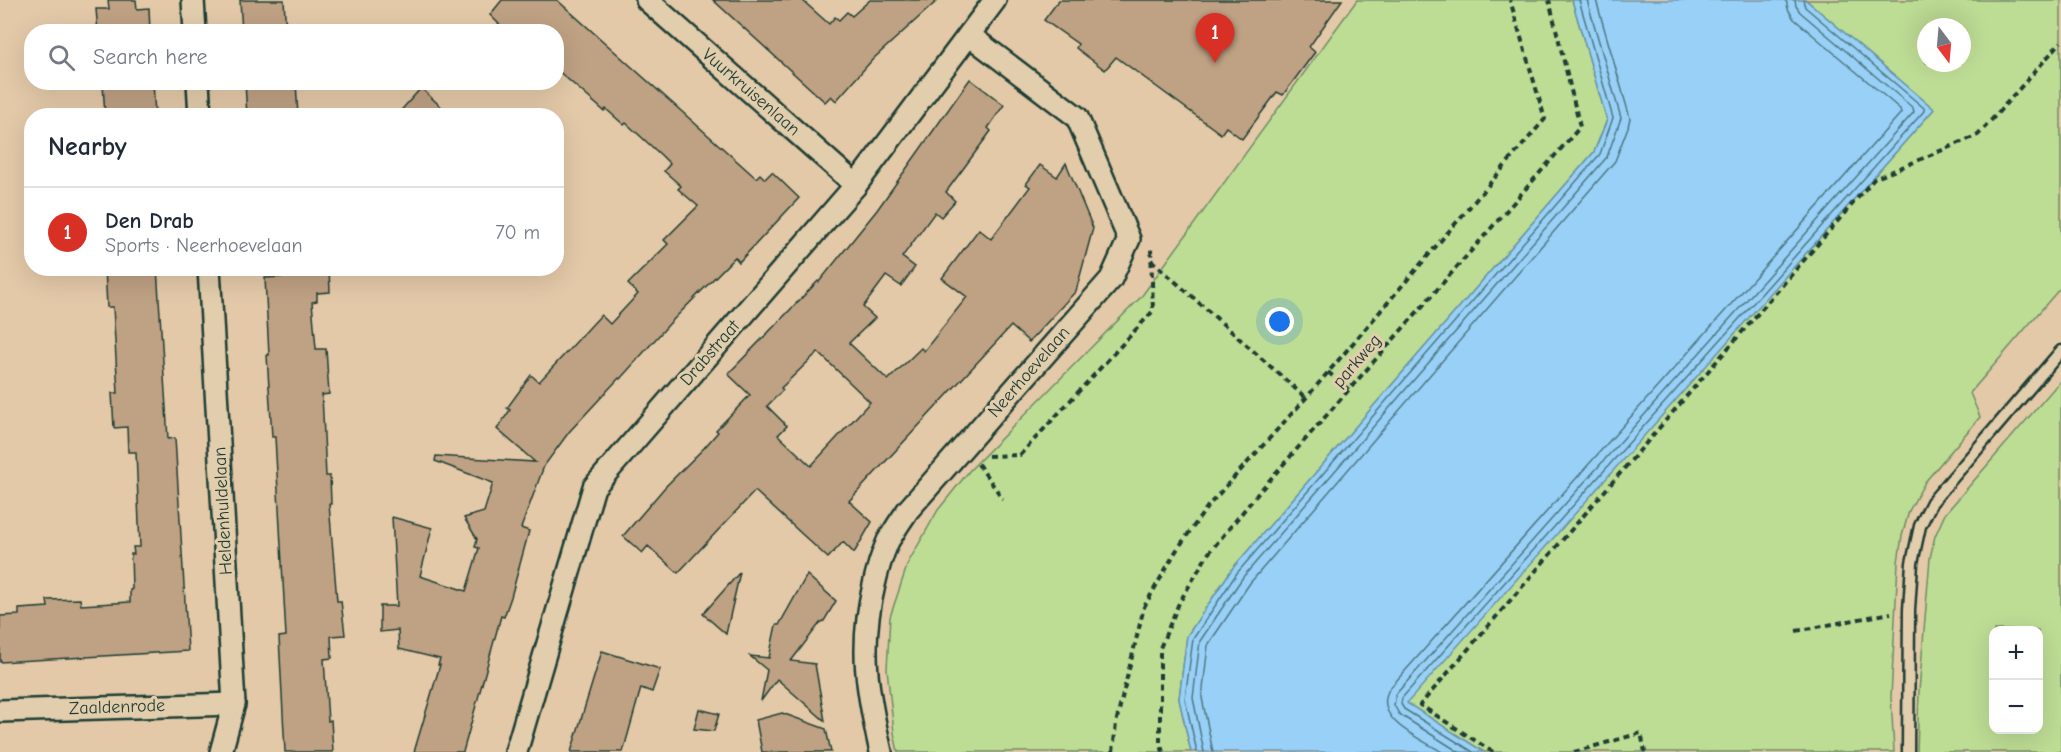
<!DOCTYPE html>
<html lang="en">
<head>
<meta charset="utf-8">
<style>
	:root { --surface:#fff; --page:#f6f6f7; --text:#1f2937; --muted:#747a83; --line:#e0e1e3; --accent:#d93025 }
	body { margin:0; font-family:"Comic Neue",sans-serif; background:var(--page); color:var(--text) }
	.controls { position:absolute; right:18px; bottom:18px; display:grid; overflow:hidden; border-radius:12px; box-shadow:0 6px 24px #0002 }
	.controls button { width:54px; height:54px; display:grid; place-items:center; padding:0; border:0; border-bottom:2px solid var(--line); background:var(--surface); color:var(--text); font:30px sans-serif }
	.compass { position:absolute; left:1917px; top:18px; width:54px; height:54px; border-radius:50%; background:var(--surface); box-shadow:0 6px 24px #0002; rotate:164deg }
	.you { position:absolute; left:1280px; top:322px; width:21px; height:21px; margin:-15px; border:4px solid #fff; border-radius:50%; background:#1a73e8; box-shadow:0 0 0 9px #1a73e833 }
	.badge { display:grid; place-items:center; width:39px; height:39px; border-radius:50%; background:var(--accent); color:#fff; font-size:20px; font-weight:700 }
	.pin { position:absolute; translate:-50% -50px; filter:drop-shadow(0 2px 3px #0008) }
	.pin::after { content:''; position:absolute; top:32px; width:21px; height:18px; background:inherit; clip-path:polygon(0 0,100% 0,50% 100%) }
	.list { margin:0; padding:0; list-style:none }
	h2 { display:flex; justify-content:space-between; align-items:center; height:78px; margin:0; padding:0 24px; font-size:26px }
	h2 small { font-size:20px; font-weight:400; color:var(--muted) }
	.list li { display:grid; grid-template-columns:39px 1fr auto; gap:18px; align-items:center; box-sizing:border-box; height:90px; padding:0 24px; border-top:2px solid var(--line) }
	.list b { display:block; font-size:22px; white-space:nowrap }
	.list p { margin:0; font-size:20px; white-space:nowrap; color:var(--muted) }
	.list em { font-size:20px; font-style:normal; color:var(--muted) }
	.icon { flex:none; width:33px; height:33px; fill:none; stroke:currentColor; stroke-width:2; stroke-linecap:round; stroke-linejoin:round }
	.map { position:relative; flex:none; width:2061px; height:752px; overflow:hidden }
	.search { position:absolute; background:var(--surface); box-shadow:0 6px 24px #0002; left:24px; top:24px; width:540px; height:66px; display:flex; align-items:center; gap:15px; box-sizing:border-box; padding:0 21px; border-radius:24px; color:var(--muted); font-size:22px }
	.panel { position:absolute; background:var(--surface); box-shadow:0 6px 24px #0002; left:24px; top:108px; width:540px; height:168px; border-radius:24px }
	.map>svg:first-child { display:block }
	.green { fill:#bddc94; stroke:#6e8c64; stroke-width:1.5; fill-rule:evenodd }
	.water { fill:#98d0f7; stroke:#6895a9; stroke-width:1.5 }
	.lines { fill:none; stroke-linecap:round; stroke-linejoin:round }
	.shore { stroke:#4f7882; stroke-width:1.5 }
	.building { fill:#bfa183; stroke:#1f3d34; stroke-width:1.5; fill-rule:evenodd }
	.service-casing { stroke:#1f3d34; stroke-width:15 }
	.minor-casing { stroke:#1f3d34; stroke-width:26 }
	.path { stroke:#1f3d34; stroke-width:4; stroke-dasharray:6 4.5; stroke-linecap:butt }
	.service { stroke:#e2cdac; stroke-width:10 }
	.minor { stroke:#e2cdac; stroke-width:21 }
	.labels { text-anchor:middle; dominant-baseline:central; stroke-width:6; stroke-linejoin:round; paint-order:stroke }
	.street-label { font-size:18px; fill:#1f3d34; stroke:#e2cdac }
</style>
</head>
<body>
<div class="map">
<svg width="2061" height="752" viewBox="0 0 2061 752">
	<rect width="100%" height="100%" fill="#e3c9a8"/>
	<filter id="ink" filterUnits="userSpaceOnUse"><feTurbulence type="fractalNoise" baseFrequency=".0167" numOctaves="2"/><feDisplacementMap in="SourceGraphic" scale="12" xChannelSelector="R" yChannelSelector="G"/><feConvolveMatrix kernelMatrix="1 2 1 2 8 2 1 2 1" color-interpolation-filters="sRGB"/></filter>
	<g filter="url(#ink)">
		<g class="green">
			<path d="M1357,0H1572L1607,120L1594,152L1232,569L1187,636L1179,699L1191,752H898L894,733L887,669L890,617L908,563L938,510L970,470L1141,297Z"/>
			<path d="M1806,0H2061V287L1970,393L1980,417L1925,482L1909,511L1902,536L1898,562L1891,697L1894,752H1484L1406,703L1934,109ZM1926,27H1962V63H1926Z"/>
			<path d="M2061,380V752H1917L1919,691L1930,558L1935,536L1945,514ZM2038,630V730H1994V630Z"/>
		</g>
		<path class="water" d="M1572,0H1806L1934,109L1407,703L1484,752H1191L1179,699L1187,636L1232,569L1594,152L1607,120Z"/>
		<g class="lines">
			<g class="shore">
				<path d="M1197,752L1185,699L1193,639L1237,573L1600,154L1613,118L1579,0"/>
				<path d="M1204,752L1193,698L1200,641L1243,577L1607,157L1621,118L1587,0"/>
				<path d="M1213,752L1202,698L1208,645L1250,583L1615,161L1628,127L1630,118L1596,0"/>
				<path d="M1442,752C1421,739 1372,720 1389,689L1901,113L1900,109L1794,19L1788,9L1786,0"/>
				<path d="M1459,752L1399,714L1394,705L1396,694L1914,112L1913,108L1800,12L1796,6L1795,0"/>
				<path d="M1473,752L1404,709L1401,704L1402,698L1924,111V108L1805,7L1803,0"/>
			</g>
		</g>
		<g class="building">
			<path d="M108,0H136L137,9L149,8L150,32H98L96,9H109Z"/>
			<path d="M240,0H284L286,32H242Z"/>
			<path d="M502,0H557L756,178L760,174L765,179L772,172L799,198L739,262L735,257L670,323L620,379L619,378L569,432L544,466L521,528L529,531L511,597L504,617L501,616L463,752H414L440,665H438L440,659L399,649L398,630L380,632V606H397L392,517L432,528L420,576L466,591L479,548L475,547L477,539L464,518L484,512L493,483L435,461L436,456L535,462L497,429L510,410L507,408L531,375L539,382L601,315L610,324L638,294L628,284L668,244L664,240L698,206L678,189L681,186L664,171L670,164L661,155L626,123L624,125L606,109L604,111L556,69V32H507L490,15Z"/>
			<path d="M713,0H802L829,24L835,17L839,20L847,12L852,16L870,0H938L873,59L836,101L831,96L825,102Z"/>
			<path d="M1059,0H1342L1309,47L1315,52L1283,95L1277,92L1242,139L1226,127L1221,134L1116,57L1105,70L1076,48L1078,44L1044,20Z"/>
			<path d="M970,79L1004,105L988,128L991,131L946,192L955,201L941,217L935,212L902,257L915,267L901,286L886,276L863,307L875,318L849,343L888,380L921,348L924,351L967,297L942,278L979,229L991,239L1030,187L1026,184L1040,165L1057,177L1066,163L1093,228L1076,291L1029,342L1011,326L849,501L872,522L854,553L843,542L828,558L755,491L678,573L648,546L642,553L623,536L665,487L704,448L718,432L716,430L750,395L728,374L818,281L819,282L877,210ZM818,352L870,402L811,466L778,435L787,426L767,406L783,390L781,388Z"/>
			<path d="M122,82H153L155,116H105L103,84Z"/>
			<path d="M245,82H296L298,116H247Z"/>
			<path d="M421,88L451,116H396Z"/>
			<path d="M105,268H157L168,439L175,438L188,651L0,662V616L19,615V609L48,607L47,600L80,599L81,605L130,602V590L132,589L131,554H134L133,547H140L136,452H128L127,427L114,428L112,393H118L113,307H107Z"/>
			<path d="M284,268H329L330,292L317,293V301L312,302L316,349H326L329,394L322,395L326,476H330L331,504H329L337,601H341L345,635L331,636L332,658L324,659L328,721L331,720L333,752H285L279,637L286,636L275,437H272L267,355H269L265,278L282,277Z"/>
			<path d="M740,572L726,634L703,614Z"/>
			<path d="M807,575L836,601L824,621L820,623L791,661L815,664L825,721L777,679L761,701L767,670L750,656L769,658L776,625H779Z"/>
			<path d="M602,651L660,669L652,692L641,688L623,752H571Z"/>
			<path d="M699,709L719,714L714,731L694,729Z"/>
			<path d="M782,713L826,729L831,752H762L756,720Z"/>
		</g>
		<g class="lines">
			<defs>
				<path id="service" d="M1908,752L1909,610L1912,563L1920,526L1932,502L2061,351"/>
				<g id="minor">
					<path d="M193,0L195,32"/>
					<path d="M647,0L856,185"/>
					<path d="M198,82L200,116"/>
					<path d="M209,268L234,704L221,752"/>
					<path d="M0,711L234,704"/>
					<path d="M516,752L594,487L856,185L995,0"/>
					<path d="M881,752C867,691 859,647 874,585C877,571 882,555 888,541C894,531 901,520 908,510L1111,279L1129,239L1077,117L969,35"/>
				</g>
			</defs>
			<use href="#service" class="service-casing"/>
			<use href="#minor" class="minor-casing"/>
			<g class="path">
				<path d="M1151,260L1306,398"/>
				<path d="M1328,372L1349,390"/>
				<path d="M988,456L1020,455L1153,311L1151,248"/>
				<path d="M978,464L1003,499"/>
				<path d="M1796,631L1891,613"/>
				<path d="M1113,752L1116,723L1144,607L1176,551L1208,506L1306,398L1545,119L1510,0"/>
				<path d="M1163,752L1160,742V648L1179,603L1208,554L1260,491L1580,127L1549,0"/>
				<path d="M1493,752L1420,705L1874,179L1978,135L2061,42"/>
				<path d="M1574,752L1641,733L1645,752"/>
			</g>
			<use href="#service" class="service"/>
			<use href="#minor" class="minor"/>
		</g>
	</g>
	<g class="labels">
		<g class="street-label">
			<text transform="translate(751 92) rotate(41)">Vuurkruisenlaan</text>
			<text transform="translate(710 353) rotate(-49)">Drabstraat</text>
			<text transform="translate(1357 361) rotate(-49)">parkweg</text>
			<text transform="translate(1029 372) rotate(-49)">Neerhoevelaan</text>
			<text transform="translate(223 511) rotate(-93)">Heldenhuldelaan</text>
			<text transform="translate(117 707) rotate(-2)">Zaaldenrode</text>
		</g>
	</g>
</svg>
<div class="controls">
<button>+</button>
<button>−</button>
</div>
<svg class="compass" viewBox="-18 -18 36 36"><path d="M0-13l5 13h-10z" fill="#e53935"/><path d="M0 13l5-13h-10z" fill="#747a83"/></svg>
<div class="you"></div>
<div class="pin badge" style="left:1215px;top:63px">1</div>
<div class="search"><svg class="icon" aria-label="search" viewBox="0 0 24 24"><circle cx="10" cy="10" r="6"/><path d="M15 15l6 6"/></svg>Search here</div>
<section class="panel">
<h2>Nearby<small></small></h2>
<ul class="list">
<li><span class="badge">1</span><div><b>Den Drab</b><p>Sports · Neerhoevelaan</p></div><em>70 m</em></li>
</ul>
</section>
</div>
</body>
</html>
